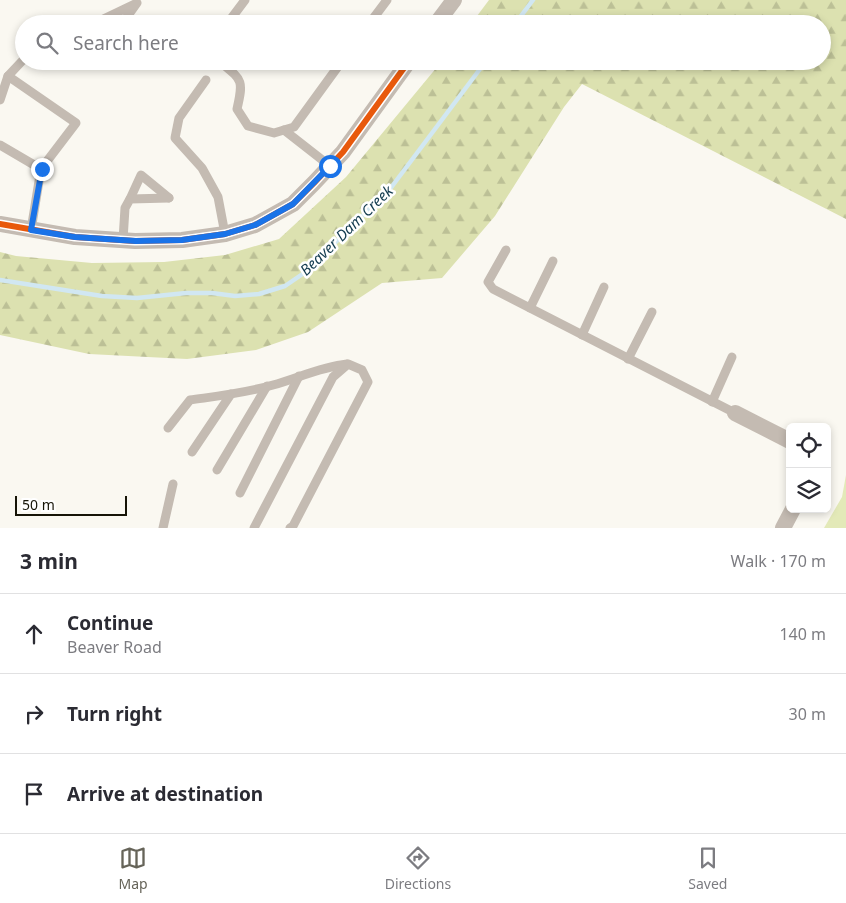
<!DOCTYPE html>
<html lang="en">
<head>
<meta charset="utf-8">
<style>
	:root { --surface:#fff; --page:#f7f7f7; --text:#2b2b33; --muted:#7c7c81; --line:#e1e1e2; --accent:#666459 }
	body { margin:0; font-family:"Noto Sans",sans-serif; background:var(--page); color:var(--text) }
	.controls { position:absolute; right:15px; bottom:15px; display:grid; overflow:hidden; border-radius:8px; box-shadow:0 2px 8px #0003 }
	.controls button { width:45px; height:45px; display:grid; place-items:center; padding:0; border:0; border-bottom:1px solid var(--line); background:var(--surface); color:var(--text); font:25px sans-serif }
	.scale { position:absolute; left:15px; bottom:12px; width:112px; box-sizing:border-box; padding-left:5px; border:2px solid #161407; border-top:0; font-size:14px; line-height:18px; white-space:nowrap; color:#161407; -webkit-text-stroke:4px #fff; paint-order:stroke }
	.stop { position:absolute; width:15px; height:15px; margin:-11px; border:4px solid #1a73e8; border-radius:50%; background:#fff }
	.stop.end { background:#1a73e8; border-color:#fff; box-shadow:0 1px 5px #0008 }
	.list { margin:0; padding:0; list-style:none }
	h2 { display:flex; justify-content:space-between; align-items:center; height:65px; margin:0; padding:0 20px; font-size:21px }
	h2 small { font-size:16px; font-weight:400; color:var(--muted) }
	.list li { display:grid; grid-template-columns:32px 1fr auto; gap:15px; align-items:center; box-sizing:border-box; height:80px; padding:0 20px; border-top:1px solid var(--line) }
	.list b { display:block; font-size:19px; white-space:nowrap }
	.list p { margin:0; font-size:16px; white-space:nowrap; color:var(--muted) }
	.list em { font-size:16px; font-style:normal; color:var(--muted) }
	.icon { flex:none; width:28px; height:28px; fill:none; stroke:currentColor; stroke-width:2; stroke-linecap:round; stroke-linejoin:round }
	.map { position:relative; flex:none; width:846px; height:528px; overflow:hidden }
	.search { position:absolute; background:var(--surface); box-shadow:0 2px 8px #0003; left:15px; right:15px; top:15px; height:55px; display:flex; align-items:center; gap:12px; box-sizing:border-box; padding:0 18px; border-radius:28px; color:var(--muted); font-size:19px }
	.sheet { height:305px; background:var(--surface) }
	nav { display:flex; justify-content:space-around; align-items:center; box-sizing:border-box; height:70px; border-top:1px solid var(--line); background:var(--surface); font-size:14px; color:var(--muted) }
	nav a { display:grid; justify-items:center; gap:2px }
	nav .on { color:var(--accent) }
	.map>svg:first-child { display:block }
	.forest { fill:url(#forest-firs) }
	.park { fill:#e3e9b8 }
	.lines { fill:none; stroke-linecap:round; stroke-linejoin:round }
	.stream { stroke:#d1e7f2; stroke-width:4.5 }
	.service { stroke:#c4bbb2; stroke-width:9 }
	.minor { stroke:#c4bbb2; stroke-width:16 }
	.cycleway-casing { stroke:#fff; stroke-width:9 }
	.cycleway { stroke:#e8590c; stroke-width:6 }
	.route { stroke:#1a73e8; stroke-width:6 }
	.labels { text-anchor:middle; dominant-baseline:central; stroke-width:5; stroke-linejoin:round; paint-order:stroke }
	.water-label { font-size:15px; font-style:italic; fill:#123a4e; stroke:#fff }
</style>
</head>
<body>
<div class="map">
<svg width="846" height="528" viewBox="0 0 846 528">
	<defs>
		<pattern id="forest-firs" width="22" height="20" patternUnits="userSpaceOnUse" patternTransform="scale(1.25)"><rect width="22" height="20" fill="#dce1b0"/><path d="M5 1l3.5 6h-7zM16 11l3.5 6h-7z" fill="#bcc096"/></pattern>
	</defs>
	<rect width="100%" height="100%" fill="#faf8f1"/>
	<path class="forest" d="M489,0H846V219L582,84L564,107L495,216L442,278L382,283L308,332L256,350L187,359L89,354L0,335V252L16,256L92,263L164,262L225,255L279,239L346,177L442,61H822V24H471Z"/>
	<path class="park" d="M846,475V528H824L842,497Z"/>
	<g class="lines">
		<g class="stream">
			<path d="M515,24L533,0"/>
			<path d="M0,280L102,296L137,298L186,293H212L235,296L259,294L285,286L304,273L390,189L486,61"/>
		</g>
		<g class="service">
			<path d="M93,24L137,3L122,24"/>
			<path d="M227,24L245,0"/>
			<path d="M369,24L387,0"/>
			<path d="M92,61L94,63L95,61"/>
			<path d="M219,61C242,80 244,79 237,109L248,126L274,133L294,127L342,61"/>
			<path d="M8,76L76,123L41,169"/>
			<path d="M206,80L179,118L175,138L202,168L218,197L225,234"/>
			<path d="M0,100L8,76L24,59"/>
			<path d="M284,130L330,166"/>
			<path d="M0,145L41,169L31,230"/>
			<path d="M130,199L141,175L169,198"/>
			<path d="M123,240L125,208L130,199L169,198"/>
			<path d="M506,250L488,282L493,289L735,413"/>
			<path d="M530,308L553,261"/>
			<path d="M582,335L604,287"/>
			<path d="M628,359L652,312"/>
			<path d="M712,402L732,357"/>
			<path d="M168,428L190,400C218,396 246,393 273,385C298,378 321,367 347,364"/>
			<path d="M192,452L231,394"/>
			<path d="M217,470L267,386"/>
			<path d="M240,493L299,376"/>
			<path d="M163,528L173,484"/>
			<path d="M254,528L333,377L348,364L362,370L368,382L293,526L290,528"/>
		</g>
		<g class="minor">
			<path d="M436,24L454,0"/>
			<path d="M0,224L75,237L135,241L182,240L225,234L255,225L293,204L314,183L343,152L409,61"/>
			<path d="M735,413L790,441"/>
			<path d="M783,528L793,509"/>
		</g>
		<defs>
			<path id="cycleway" d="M0,224L75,237L135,241L182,240L225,234L255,225L293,204L314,183L343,152L409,61"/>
		</defs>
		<use href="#cycleway" class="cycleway-casing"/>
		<use href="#cycleway" class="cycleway"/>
	</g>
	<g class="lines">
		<path class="route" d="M42,169L31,230L75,237L136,241L182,240L225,234L255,225L293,204L330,166"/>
	</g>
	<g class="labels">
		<g class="water-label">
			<text transform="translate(346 230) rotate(-44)">Beaver Dam Creek</text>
		</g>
	</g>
</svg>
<div class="controls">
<button><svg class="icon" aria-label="locate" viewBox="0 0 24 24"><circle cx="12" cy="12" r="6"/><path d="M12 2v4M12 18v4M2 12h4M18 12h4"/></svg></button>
<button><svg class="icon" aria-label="layers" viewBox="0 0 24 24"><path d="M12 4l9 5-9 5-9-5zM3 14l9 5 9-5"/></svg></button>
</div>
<div class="scale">50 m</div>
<div class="stop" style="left:330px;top:166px"></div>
<div class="stop end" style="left:42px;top:169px"></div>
<div class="search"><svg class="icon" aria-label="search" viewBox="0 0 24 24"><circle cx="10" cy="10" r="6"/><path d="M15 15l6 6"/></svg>Search here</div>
</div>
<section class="sheet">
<h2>3 min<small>Walk · 170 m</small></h2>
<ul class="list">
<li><svg class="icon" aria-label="ahead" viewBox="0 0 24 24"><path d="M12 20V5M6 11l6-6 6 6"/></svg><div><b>Continue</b><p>Beaver Road</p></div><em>140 m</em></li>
<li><svg class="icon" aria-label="right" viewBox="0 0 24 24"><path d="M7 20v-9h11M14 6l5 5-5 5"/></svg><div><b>Turn right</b></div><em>30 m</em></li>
<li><svg class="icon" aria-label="arrive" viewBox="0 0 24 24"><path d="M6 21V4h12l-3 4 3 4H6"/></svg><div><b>Arrive at destination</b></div></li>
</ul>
</section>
<nav>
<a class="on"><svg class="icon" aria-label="map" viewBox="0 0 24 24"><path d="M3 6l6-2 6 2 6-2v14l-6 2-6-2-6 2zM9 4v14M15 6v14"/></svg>Map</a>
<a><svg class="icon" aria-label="directions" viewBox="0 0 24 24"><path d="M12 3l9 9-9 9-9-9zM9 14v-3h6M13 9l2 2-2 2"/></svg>Directions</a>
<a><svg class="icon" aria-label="saved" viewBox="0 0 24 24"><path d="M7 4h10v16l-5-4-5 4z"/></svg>Saved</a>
</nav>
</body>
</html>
